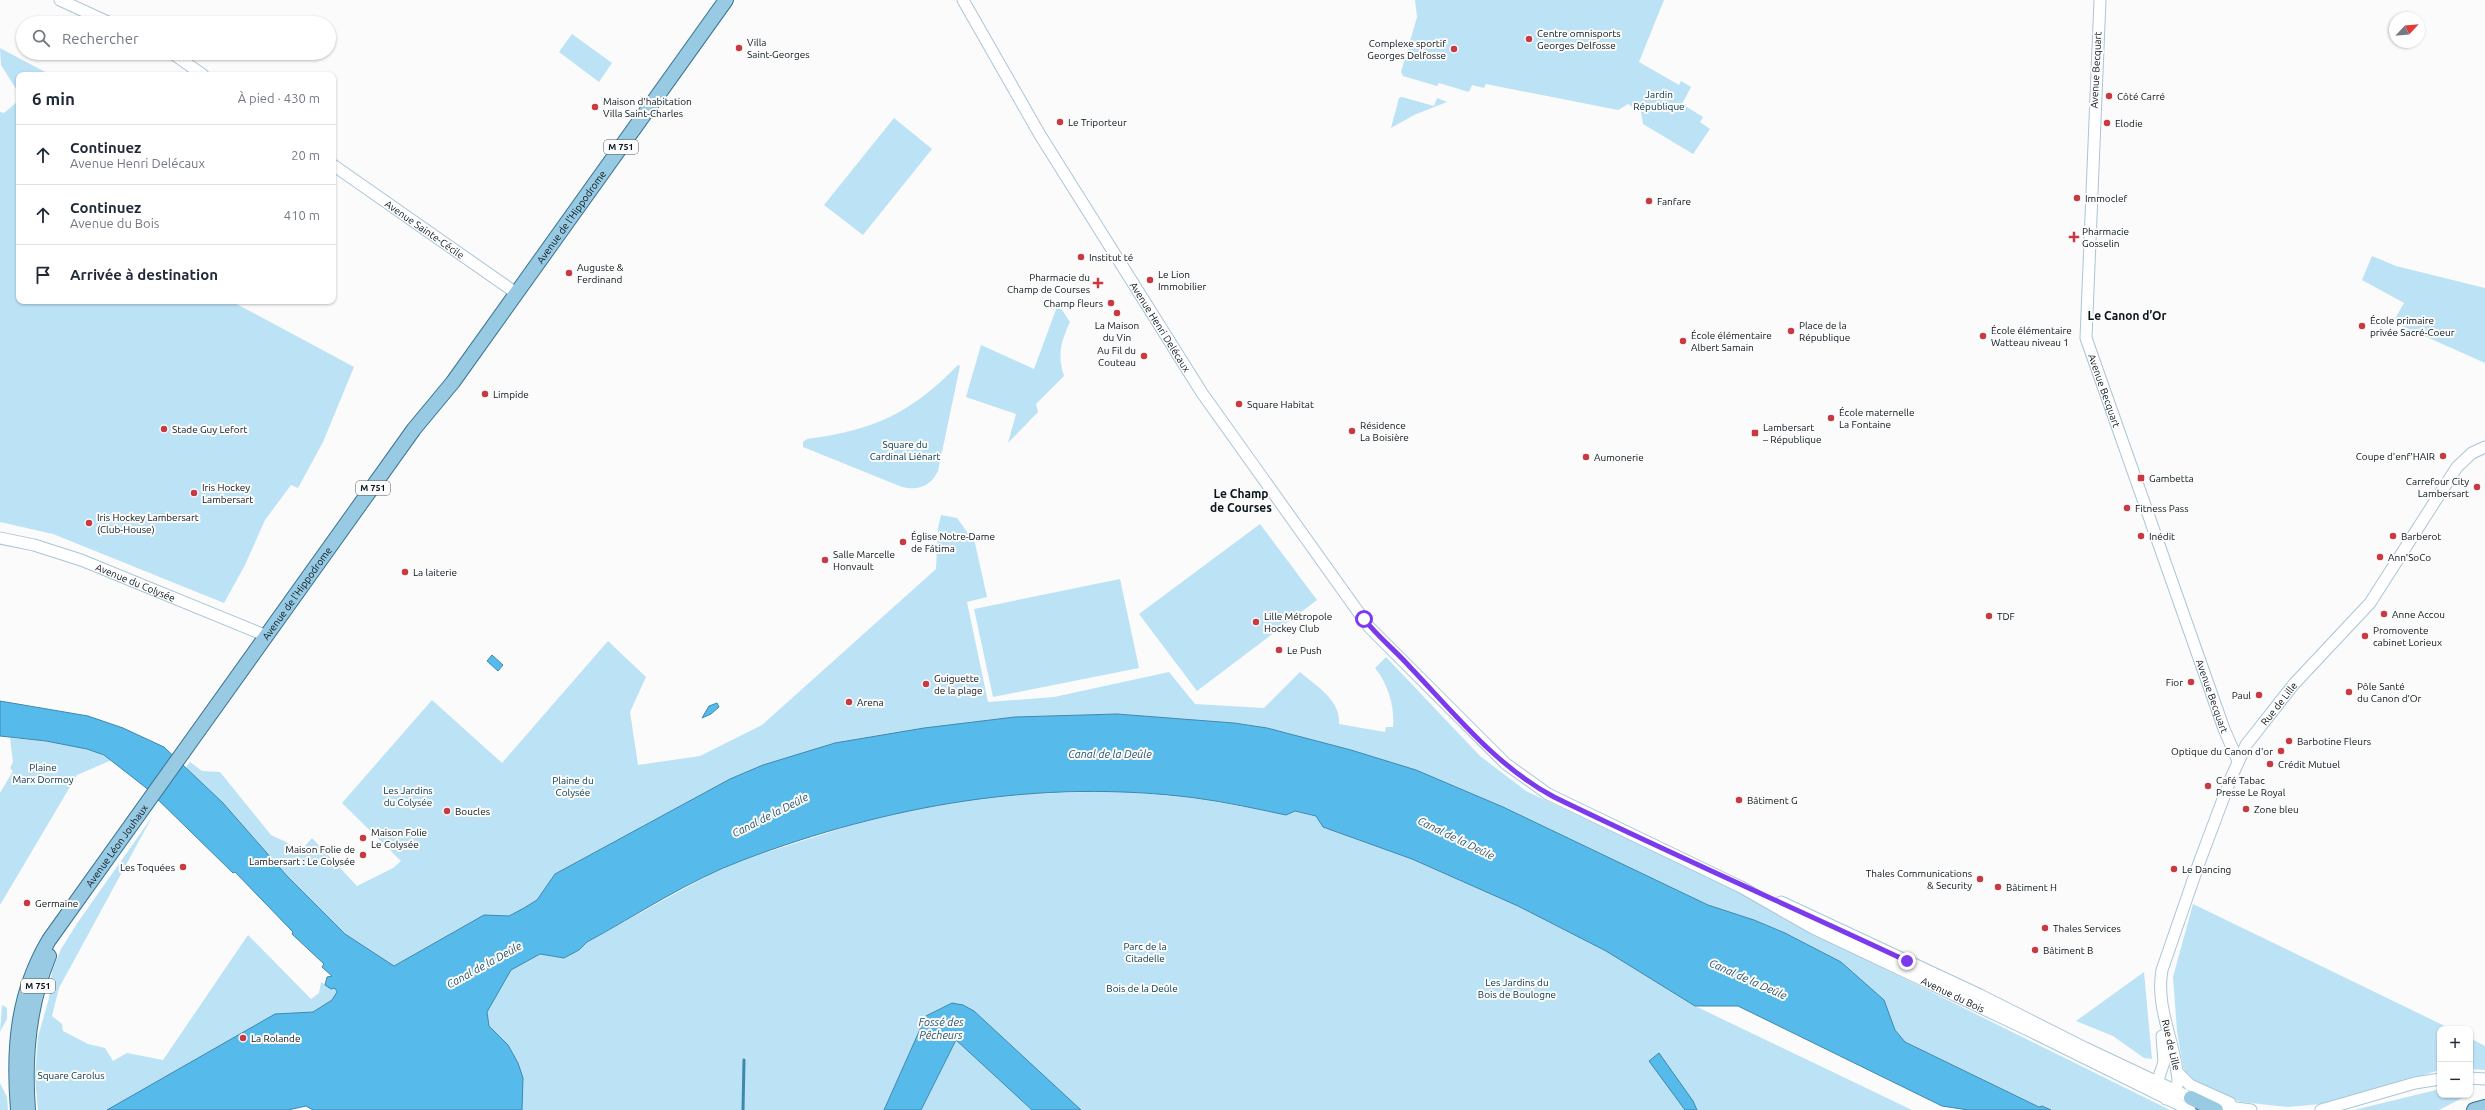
<!DOCTYPE html>
<html lang="fr">
<head>
<meta charset="utf-8">
<style>
	:root { --surface:#fff; --page:#f2f2f3; --text:#1f2937; --muted:#747a83; --line:#e0e1e3 }
	body { margin:0; font-family:Ubuntu,sans-serif; background:var(--page); color:var(--text) }
	.controls { position:absolute; right:12px; bottom:12px; display:grid; overflow:hidden; border-radius:8px; box-shadow:0 1px 3px #0004 }
	.controls button { width:36px; height:36px; display:grid; place-items:center; padding:0; border:0; border-bottom:1px solid var(--line); background:var(--surface); color:var(--text); font:20px sans-serif }
	.compass { position:absolute; left:2389px; top:12px; width:36px; height:36px; border-radius:50%; background:var(--surface); box-shadow:0 1px 3px #0004; rotate:64deg }
	.stop { position:absolute; width:12px; height:12px; margin:-9px; border:3px solid #7c3aed; border-radius:50%; background:#fff }
	.stop.end { background:#7c3aed; border-color:#fff; box-shadow:0 1px 4px #0008 }
	.list { margin:0; padding:0; list-style:none }
	h2 { display:flex; justify-content:space-between; align-items:center; height:52px; margin:0; padding:0 16px; font-size:17px }
	h2 small { font-size:13px; font-weight:400; color:var(--muted) }
	.list li { display:grid; grid-template-columns:26px 1fr auto; gap:12px; align-items:center; box-sizing:border-box; height:60px; padding:0 16px; border-top:1px solid var(--line) }
	.list b { display:block; font-size:15px; white-space:nowrap }
	.list p { margin:0; font-size:13px; white-space:nowrap; color:var(--muted) }
	.list em { font-size:13px; font-style:normal; color:var(--muted) }
	.icon { flex:none; width:22px; height:22px; fill:none; stroke:currentColor; stroke-width:2; stroke-linecap:round; stroke-linejoin:round }
	.map { position:relative; flex:none; width:2485px; height:1110px; overflow:hidden }
	.search { position:absolute; background:var(--surface); box-shadow:0 1px 3px #0004; left:16px; top:16px; width:320px; height:44px; display:flex; align-items:center; gap:10px; box-sizing:border-box; padding:0 14px; border-radius:22px; color:var(--muted); font-size:15px }
	.panel { position:absolute; background:var(--surface); box-shadow:0 1px 3px #0004; left:16px; top:72px; width:320px; height:232px; border-radius:8px }
	.map>svg:first-child { display:block }
	.green { fill:#bce2f6 }
	.water { fill:#56baeb; stroke:#3f88ad }
	.lines { fill:none; stroke-linecap:round; stroke-linejoin:round }
	.stream { stroke:#3f88ad; stroke-width:3 }
	.tertiary-casing { stroke:#a9c6d6; stroke-width:13 }
	.primary-casing { stroke:#3a7491; stroke-width:16 }
	.tertiary { stroke:#fff; stroke-width:11 }
	.primary { stroke:#98cae3; stroke-width:14 }
	.route { stroke:#7c3aed; stroke-width:5 }
	.poi-dot { fill:#c83941; stroke:#fbfbfb; stroke-width:1.5 }
	.labels { text-anchor:middle; dominant-baseline:central; stroke-width:4; stroke-linejoin:round; paint-order:stroke }
	.shield { fill:#fbfbfb; stroke:#525a5e; stroke-width:1 }
	.shield-label { font-size:9px; font-weight:bold; fill:#0a151b }
	.poi-label { font-size:10px; fill:#0a151b; stroke:#fbfbfb; text-anchor:start }
	.street-label { font-size:10px; fill:#0a151b; stroke:#fbfbfb }
	.park-label { font-size:10px; fill:#043347; stroke:#fbfbfb }
	.water-label { font-size:11px; font-style:italic; fill:#295368; stroke:#fbfbfb }
	.quarter-label { font-size:12px; font-weight:bold; fill:#0a151b; stroke:#fbfbfb }
</style>
</head>
<body>
<div class="map">
<svg width="2485" height="1110" viewBox="0 0 2485 1110">
	<rect width="100%" height="100%" fill="#fbfbfb"/>
	<g class="green">
		<path d="M1415,0H1664L1639,62L1679,85L1681,81L1691,87L1682,104L1703,117L1700,122L1710,129L1693,154L1643,124L1641,112L1628,104L1618,110L1486,84L1484,88L1472,85L1469,92L1439,83L1437,86L1403,76L1401,72L1417,17Z"/>
		<path d="M572,34L612,63L599,82L559,52Z"/>
		<path d="M0,48L47,73L19,75V301H231L354,367L323,442L298,488L291,485L265,520L245,565L224,603L53,534L0,522V112L4,113L17,102L18,92L1,65Z"/>
		<path d="M1402,97L1434,106L1437,98L1447,102L1414,115L1391,128L1399,98Z"/>
		<path d="M894,118L932,149L863,235L824,205Z"/>
		<path d="M2372,256L2396,266L2485,288V363L2393,322L2404,303L2362,280Z"/>
		<path d="M1058,304L1070,322C1061,341 1057,355 1064,376L1036,404L1038,412L1008,443L1016,414L966,397L981,345L1034,369Z"/>
		<path d="M958,365L960,366L938,471C931,486 918,491 902,487L803,447V442L807,439C874,430 910,414 958,365Z"/>
		<path d="M941,515L957,518L975,543L987,597L967,602L988,702L1054,697L1169,672L1195,704L1264,708L1300,672C1316,686 1341,700 1339,724L1385,732L1386,727H1393C1395,707 1388,684 1375,668L1386,657L1480,756L1526,791L1771,907L1824,939L2170,1110H2051L2042,1106L2040,1107L1905,1042L1895,1030L1877,995L1841,962L1785,933L1754,920L1708,905L1503,807L1416,770L1351,750L1267,728L1234,723L1117,714L1015,717L924,728L730,779L555,874L537,900L524,908L509,916L484,915L394,966L345,934L287,876L223,803L185,769L190,762L202,771L220,772L271,835L286,842L299,853L312,838L357,886L393,868L401,861L342,803L432,700L502,763L608,641L646,677L630,712L638,765L700,756L762,725L936,569L938,528Z"/>
		<path d="M1260,524L1317,600L1197,691L1139,614Z"/>
		<path d="M1120,579L1139,668L993,697L974,609Z"/>
		<path d="M10,738C44,741 82,742 112,760L77,775L0,905V793L13,771L10,768L13,762Z"/>
		<path d="M1116,791L1197,798L1286,815L1295,811L1316,816L1323,827L1412,859L1518,906L1606,951L1695,1006L1912,1110H1081L974,1011L926,1016L884,1110H522L523,1078L518,1063L507,1045L489,1026L487,1012L511,970L540,954L564,958L579,950L587,942L709,875L742,860L868,820L903,810L1001,795Z"/>
		<path d="M152,817L59,988L52,1016L62,1024L63,1031L88,1044L105,1048L113,1061L127,1053L163,1060L248,935L311,999L319,993L321,982L331,988H335L337,993L332,1000L313,1012L275,1014L107,1110H38L35,1077L38,1037L49,998L52,971L61,949L78,922Z"/>
		<path d="M2193,904L2451,1029H2440V1070L2331,1103L2288,1107L2241,1102L2209,1091L2189,1079L2183,1067L2177,1031L2173,977Z"/>
		<path d="M2144,972L2152,1059L2144,1058L2113,1036L2076,1021Z"/>
		<path d="M2,1005L7,1008V1019L0,1032Z"/>
		<path d="M2470,1038L2485,1046V1070L2470,1069Z"/>
		<path d="M956,1040L1032,1110H921Z"/>
		<path d="M0,1083L7,1097L8,1110H0Z"/>
		<path d="M2440,1089V1095H2468L2439,1110H2354Z"/>
	</g>
	<g class="water">
		<path d="M492,655L503,665L498,671L487,661Z"/>
		<path d="M0,701L88,716L123,728L164,747L223,803L287,876L345,934L394,966L484,915L509,916L524,908L537,900L555,874L730,779L763,765L835,743L924,728L1015,717L1117,714L1234,723L1267,728L1351,750L1416,770L1503,807L1708,905L1754,920L1785,933L1841,962L1884,1000L1895,1030L1905,1042L2039,1107L2042,1106L2051,1110H1968L1942,1106L1738,1006H1695L1606,951L1518,906L1412,859L1323,827L1316,816L1295,811L1286,815C1257,809 1226,802 1196,798C1040,778 889,805 743,860C689,880 637,915 587,942L579,950L564,958L540,954L511,970L487,1012L489,1026L508,1045L518,1063L523,1078L522,1110H313L306,1106L288,1110H107L275,1014L313,1012L332,1000L337,992L335,988L331,989L325,985L327,977L332,976L322,967L324,964L292,934L293,932L235,872L233,873L145,787L104,755L87,749L46,741L0,736Z"/>
		<path d="M717,703L719,707L711,714L702,718L709,706Z"/>
		<path d="M952,1003L963,1005L974,1011L1081,1110H1032L956,1040L921,1110H884L926,1016Z"/>
		<path d="M1659,1053L1693,1101L1697,1110H1685L1649,1061Z"/>
	</g>
	<g class="lines">
		<path class="stream" d="M743,1110L744,1060"/>
		<defs>
			<g id="tertiary">
				<path d="M60,0L110,23"/>
				<path id="s1" d="M963,0L1040,135L1202,393L1369,627L1506,764L1548,794L1741,887L1813,928L2028,1030L2190,1110"/>
				<path id="s2" d="M2100,0L2086,338L2224,729L2238,761"/>
				<path d="M172,53L203,75"/>
				<path id="s3" d="M333,165L516,293"/>
				<path id="s4" d="M0,538L34,545L81,560L267,636"/>
				<path d="M1781,902L1980,995L2085,1048L2191,1098L2221,1106L2251,1110"/>
				<path d="M2177,1072L2190,1085L2230,1103"/>
				<path d="M2470,1078L2485,1079"/>
				<path d="M2155,1089L2164,1062L2162,1036"/>
				<path id="s5" d="M2166,1099L2176,1091L2178,1081C2176,1043 2155,1009 2162,970L2199,863L2231,778L2246,745L2294,684L2370,603L2457,467L2472,453L2485,447"/>
				<path d="M2321,1110L2415,1083L2440,1079"/>
			</g>
			<g id="primary">
				<path d="M2191,1098L2216,1110"/>
				<path id="s6" d="M18,1110C13,1049 17,994 49,940L414,429L453,382L726,0"/>
				<path d="M28,1110C24,1058 29,1004 49,956"/>
				<path d="M2474,1110L2485,1107"/>
			</g>
		</defs>
		<use href="#tertiary" class="tertiary-casing"/>
		<use href="#primary" class="primary-casing"/>
		<use href="#tertiary" class="tertiary"/>
		<use href="#primary" class="primary"/>
	</g>
	<g class="lines">
		<path class="route" d="M1364,619C1378,637 1395,650 1410,667C1454,713 1497,767 1554,797C1671,854 1790,906 1907,961"/>
	</g>
	<g class="poi-dot">
		<circle cx="1529" cy="39" r="4"/>
		<circle cx="739" cy="48" r="4"/>
		<circle cx="1454" cy="49" r="4"/>
		<circle cx="2109" cy="96" r="4"/>
		<circle cx="595" cy="107" r="4"/>
		<circle cx="1060" cy="122" r="4"/>
		<circle cx="2107" cy="123" r="4"/>
		<circle cx="2077" cy="198" r="4"/>
		<circle cx="1649" cy="201" r="4"/>
		<path d="M2072 231h4v4h4v4h-4v4h-4v-4h-4v-4h4z"/>
		<circle cx="1081" cy="257" r="4"/>
		<circle cx="569" cy="273" r="4"/>
		<circle cx="1150" cy="280" r="4"/>
		<path d="M1096 277h4v4h4v4h-4v4h-4v-4h-4v-4h4z"/>
		<circle cx="1111" cy="303" r="4"/>
		<circle cx="1117" cy="313" r="4"/>
		<circle cx="2362" cy="326" r="4"/>
		<circle cx="1791" cy="331" r="4"/>
		<circle cx="1983" cy="336" r="4"/>
		<circle cx="1683" cy="341" r="4"/>
		<circle cx="1144" cy="356" r="4"/>
		<circle cx="485" cy="394" r="4"/>
		<circle cx="1239" cy="404" r="4"/>
		<circle cx="1831" cy="418" r="4"/>
		<circle cx="164" cy="429" r="4"/>
		<circle cx="1352" cy="431" r="4"/>
		<rect x="1751" y="429" width="8" height="8" rx="2"/>
		<circle cx="2443" cy="456" r="4"/>
		<circle cx="1586" cy="457" r="4"/>
		<rect x="2137" y="474" width="8" height="8" rx="2"/>
		<circle cx="2477" cy="487" r="4"/>
		<circle cx="194" cy="493" r="4"/>
		<circle cx="2127" cy="508" r="4"/>
		<circle cx="89" cy="523" r="4"/>
		<circle cx="2141" cy="536" r="4"/>
		<circle cx="2393" cy="536" r="4"/>
		<circle cx="903" cy="542" r="4"/>
		<circle cx="2380" cy="557" r="4"/>
		<circle cx="825" cy="560" r="4"/>
		<circle cx="405" cy="572" r="4"/>
		<circle cx="2384" cy="614" r="4"/>
		<circle cx="1989" cy="616" r="4"/>
		<circle cx="1256" cy="622" r="4"/>
		<circle cx="2365" cy="636" r="4"/>
		<circle cx="1279" cy="650" r="4"/>
		<circle cx="2191" cy="682" r="4"/>
		<circle cx="926" cy="684" r="4"/>
		<circle cx="2349" cy="692" r="4"/>
		<circle cx="2259" cy="695" r="4"/>
		<circle cx="849" cy="702" r="4"/>
		<circle cx="2289" cy="741" r="4"/>
		<circle cx="2281" cy="751" r="4"/>
		<circle cx="2270" cy="764" r="4"/>
		<circle cx="2208" cy="786" r="4"/>
		<circle cx="1739" cy="800" r="4"/>
		<circle cx="2246" cy="809" r="4"/>
		<circle cx="447" cy="811" r="4"/>
		<circle cx="363" cy="838" r="4"/>
		<circle cx="363" cy="855" r="4"/>
		<circle cx="183" cy="867" r="4"/>
		<circle cx="2174" cy="869" r="4"/>
		<circle cx="1980" cy="879" r="4"/>
		<circle cx="1998" cy="887" r="4"/>
		<circle cx="27" cy="903" r="4"/>
		<circle cx="2045" cy="928" r="4"/>
		<circle cx="2035" cy="950" r="4"/>
		<circle cx="243" cy="1038" r="4"/>
	</g>
	<g class="labels">
		<g class="shield">
			<rect x="604" y="140" width="34" height="14" rx="3"/>
			<rect x="356" y="481" width="34" height="14" rx="3"/>
			<rect x="21" y="979" width="34" height="14" rx="3"/>
		</g>
		<g class="shield-label">
			<text x="621" y="147">M 751</text>
			<text x="373" y="488">M 751</text>
			<text x="38" y="986">M 751</text>
		</g>
		<g class="poi-label">
			<text x="1537" y="33">Centre omnisports<tspan x="1537" dy="12">Georges Delfosse</tspan></text>
			<text x="747" y="42">Villa<tspan x="747" dy="12">Saint-Georges</tspan></text>
			<text x="1446" y="43" text-anchor="end">Complexe sportif<tspan x="1446" dy="12">Georges Delfosse</tspan></text>
			<text x="2117" y="96">Côté Carré</text>
			<text x="603" y="101">Maison d'habitation<tspan x="603" dy="12">Villa Saint-Charles</tspan></text>
			<text x="1068" y="122">Le Triporteur</text>
			<text x="2115" y="123">Elodie</text>
			<text x="2085" y="198">Immoclef</text>
			<text x="1657" y="201">Fanfare</text>
			<text x="2082" y="231">Pharmacie<tspan x="2082" dy="12">Gosselin</tspan></text>
			<text x="1089" y="257">Institut té</text>
			<text x="577" y="267">Auguste &amp;<tspan x="577" dy="12">Ferdinand</tspan></text>
			<text x="1158" y="274">Le Lion<tspan x="1158" dy="12">Immobilier</tspan></text>
			<text x="1090" y="277" text-anchor="end">Pharmacie du<tspan x="1090" dy="12">Champ de Courses</tspan></text>
			<text x="1103" y="303" text-anchor="end">Champ fleurs</text>
			<text x="2370" y="320">École primaire<tspan x="2370" dy="12">privée Sacré-Coeur</tspan></text>
			<text x="1117" y="325" text-anchor="middle">La Maison<tspan x="1117" dy="12">du Vin</tspan></text>
			<text x="1799" y="325">Place de la<tspan x="1799" dy="12">République</tspan></text>
			<text x="1991" y="330">École élémentaire<tspan x="1991" dy="12">Watteau niveau 1</tspan></text>
			<text x="1691" y="335">École élémentaire<tspan x="1691" dy="12">Albert Samain</tspan></text>
			<text x="1136" y="350" text-anchor="end">Au Fil du<tspan x="1136" dy="12">Couteau</tspan></text>
			<text x="493" y="394">Limpide</text>
			<text x="1247" y="404">Square Habitat</text>
			<text x="1839" y="412">École maternelle<tspan x="1839" dy="12">La Fontaine</tspan></text>
			<text x="1360" y="425">Résidence<tspan x="1360" dy="12">La Boisière</tspan></text>
			<text x="1763" y="427">Lambersart<tspan x="1763" dy="12">– République</tspan></text>
			<text x="172" y="429">Stade Guy Lefort</text>
			<text x="2435" y="456" text-anchor="end">Coupe d'enf'HAIR</text>
			<text x="1594" y="457">Aumonerie</text>
			<text x="2149" y="478">Gambetta</text>
			<text x="2469" y="481" text-anchor="end">Carrefour City<tspan x="2469" dy="12">Lambersart</tspan></text>
			<text x="202" y="487">Iris Hockey<tspan x="202" dy="12">Lambersart</tspan></text>
			<text x="2135" y="508">Fitness Pass</text>
			<text x="97" y="517">Iris Hockey Lambersart<tspan x="97" dy="12">(Club-House)</tspan></text>
			<text x="911" y="536">Église Notre-Dame<tspan x="911" dy="12">de Fátima</tspan></text>
			<text x="2149" y="536">Inédit</text>
			<text x="2401" y="536">Barberot</text>
			<text x="833" y="554">Salle Marcelle<tspan x="833" dy="12">Honvault</tspan></text>
			<text x="2388" y="557">Ann'SoCo</text>
			<text x="413" y="572">La laiterie</text>
			<text x="2392" y="614">Anne Accou</text>
			<text x="1264" y="616">Lille Métropole<tspan x="1264" dy="12">Hockey Club</tspan></text>
			<text x="1997" y="616">TDF</text>
			<text x="2373" y="630">Promovente<tspan x="2373" dy="12">cabinet Lorieux</tspan></text>
			<text x="1287" y="650">Le Push</text>
			<text x="934" y="678">Guiguette<tspan x="934" dy="12">de la plage</tspan></text>
			<text x="2183" y="682" text-anchor="end">Fior</text>
			<text x="2357" y="686">Pôle Santé<tspan x="2357" dy="12">du Canon d'Or</tspan></text>
			<text x="2251" y="695" text-anchor="end">Paul</text>
			<text x="857" y="702">Arena</text>
			<text x="2297" y="741">Barbotine Fleurs</text>
			<text x="2273" y="751" text-anchor="end">Optique du Canon d'or</text>
			<text x="2278" y="764">Crédit Mutuel</text>
			<text x="2216" y="780">Café Tabac<tspan x="2216" dy="12">Presse Le Royal</tspan></text>
			<text x="1747" y="800">Bâtiment G</text>
			<text x="2254" y="809">Zone bleu</text>
			<text x="455" y="811">Boucles</text>
			<text x="371" y="832">Maison Folie<tspan x="371" dy="12">Le Colysée</tspan></text>
			<text x="355" y="849" text-anchor="end">Maison Folie de<tspan x="355" dy="12">Lambersart : Le Colysée</tspan></text>
			<text x="175" y="867" text-anchor="end">Les Toquées</text>
			<text x="2182" y="869">Le Dancing</text>
			<text x="1972" y="873" text-anchor="end">Thales Communications<tspan x="1972" dy="12">&amp; Security</tspan></text>
			<text x="2006" y="887">Bâtiment H</text>
			<text x="35" y="903">Germaine</text>
			<text x="2053" y="928">Thales Services</text>
			<text x="2043" y="950">Bâtiment B</text>
			<text x="251" y="1038">La Rolande</text>
		</g>
		<g class="street-label">
			<text transform="translate(2096 70) rotate(-87)">Avenue Becquart</text>
			<text stroke="none"><textPath href="#s6" startOffset="1068">Avenue de l'Hippodrome</textPath></text>
			<text stroke="none"><textPath href="#s3" startOffset="112">Avenue Sainte-Cécile</textPath></text>
			<text stroke="none"><textPath href="#s1" startOffset="382">Avenue Henri Delécaux</textPath></text>
			<text stroke="none"><textPath href="#s2" startOffset="394">Avenue Becquart</textPath></text>
			<text stroke="none"><textPath href="#s4" startOffset="143">Avenue du Colysée</textPath></text>
			<text stroke="none"><textPath href="#s6" startOffset="602">Avenue de l'Hippodrome</textPath></text>
			<text stroke="none"><textPath href="#s2" startOffset="718">Avenue Becquart</textPath></text>
			<text stroke="none"><textPath href="#s5" startOffset="429">Rue de Lille</textPath></text>
			<text stroke="none"><textPath href="#s6" startOffset="292">Avenue Léon Jouhaux</textPath></text>
			<text stroke="none"><textPath href="#s1" startOffset="1445">Avenue du Bois</textPath></text>
			<text transform="translate(2171 1045) rotate(77)">Rue de Lille</text>
		</g>
		<g class="park-label">
			<text x="1659" y="94">Jardin<tspan x="1659" dy="12">République</tspan></text>
			<text x="905" y="444">Square du<tspan x="905" dy="12">Cardinal Liénart</tspan></text>
			<text x="43" y="767">Plaine<tspan x="43" dy="12">Marx Dormoy</tspan></text>
			<text x="573" y="780">Plaine du<tspan x="573" dy="12">Colysée</tspan></text>
			<text x="408" y="790">Les Jardins<tspan x="408" dy="12">du Colysée</tspan></text>
			<text x="1145" y="946">Parc de la<tspan x="1145" dy="12">Citadelle</tspan></text>
			<text x="1517" y="982">Les Jardins du<tspan x="1517" dy="12">Bois de Boulogne</tspan></text>
			<text x="1142" y="988">Bois de la Deûle</text>
			<text x="71" y="1075">Square Carolus</text>
		</g>
		<g class="water-label">
			<text x="1110" y="754">Canal de la Deûle</text>
			<text transform="translate(770 815) rotate(-27)">Canal de la Deûle</text>
			<text transform="translate(1456 838) rotate(26)">Canal de la Deûle</text>
			<text transform="translate(484 965) rotate(-29)">Canal de la Deûle</text>
			<text transform="translate(1748 979) rotate(24)">Canal de la Deûle</text>
			<text x="941" y="1022">Fossé des<tspan x="941" dy="13">Pêcheurs</tspan></text>
		</g>
		<g class="quarter-label">
			<text x="2127" y="315">Le Canon d’Or</text>
			<text x="1241" y="493">Le Champ<tspan x="1241" dy="14">de Courses</tspan></text>
		</g>
	</g>
</svg>
<div class="controls">
<button>+</button>
<button>−</button>
</div>
<svg class="compass" viewBox="-18 -18 36 36"><path d="M0-13l5 13h-10z" fill="#e53935"/><path d="M0 13l5-13h-10z" fill="#747a83"/></svg>
<div class="stop" style="left:1364px;top:619px"></div>
<div class="stop end" style="left:1907px;top:961px"></div>
<div class="search"><svg class="icon" aria-label="search" viewBox="0 0 24 24"><circle cx="10" cy="10" r="6"/><path d="M15 15l6 6"/></svg>Rechercher</div>
<section class="panel">
<h2>6 min<small>À pied · 430 m</small></h2>
<ul class="list">
<li><svg class="icon" aria-label="ahead" viewBox="0 0 24 24"><path d="M12 20V5M6 11l6-6 6 6"/></svg><div><b>Continuez</b><p>Avenue Henri Delécaux</p></div><em>20 m</em></li>
<li><svg class="icon" aria-label="ahead" viewBox="0 0 24 24"><path d="M12 20V5M6 11l6-6 6 6"/></svg><div><b>Continuez</b><p>Avenue du Bois</p></div><em>410 m</em></li>
<li><svg class="icon" aria-label="arrive" viewBox="0 0 24 24"><path d="M6 21V4h12l-3 4 3 4H6"/></svg><div><b>Arrivée à destination</b></div></li>
</ul>
</section>
</div>
</body>
</html>
